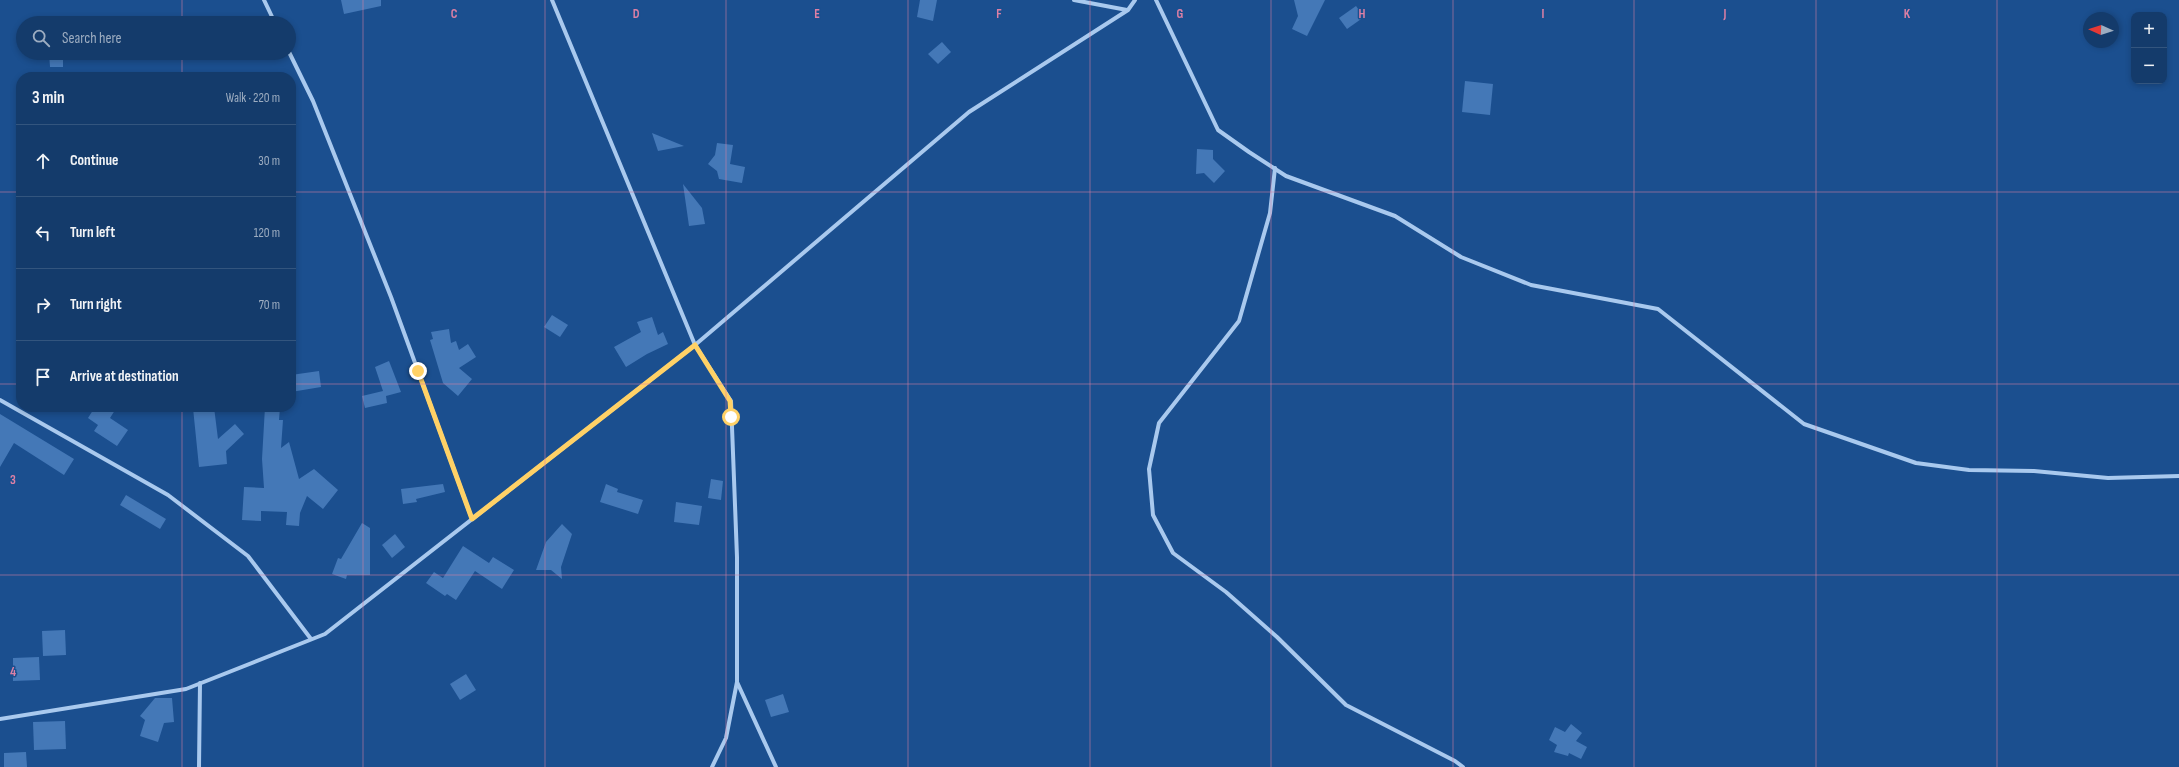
<!DOCTYPE html>
<html lang="en">
<head>
<meta charset="utf-8">
<style>
	:root { --surface:#143b6b; --page:#214673; --text:#f1f3f6; --muted:#9dadc1; --line:#33557e }
	body { margin:0; font-family:"Sofia Sans Condensed",sans-serif; background:var(--page); color:var(--text) }
	.controls { position:absolute; right:12px; top:12px; display:grid; overflow:hidden; border-radius:8px; box-shadow:0 2px 6px #0003 }
	.controls button { width:36px; height:36px; display:grid; place-items:center; padding:0; border:0; border-bottom:1px solid var(--line); background:var(--surface); color:var(--text); font:20px sans-serif }
	.compass { position:absolute; left:2083px; top:12px; width:36px; height:36px; border-radius:50%; background:var(--surface); box-shadow:0 2px 6px #0003; rotate:273deg }
	.stop { position:absolute; width:12px; height:12px; margin:-9px; border:3px solid #ffd166; border-radius:50%; background:#fff }
	.stop.end { background:#ffd166; border-color:#fff; box-shadow:0 1px 4px #0008 }
	.list { margin:0; padding:0; list-style:none }
	h2 { display:flex; justify-content:space-between; align-items:center; height:52px; margin:0; padding:0 16px; font-size:17px }
	h2 small { font-size:13px; font-weight:400; color:var(--muted) }
	.list li { display:grid; grid-template-columns:26px 1fr auto; gap:12px; align-items:center; box-sizing:border-box; height:72px; padding:0 16px; border-top:1px solid var(--line) }
	.list b { display:block; font-size:15px; white-space:nowrap }
	.list em { font-size:13px; font-style:normal; color:var(--muted) }
	.icon { flex:none; width:22px; height:22px; fill:none; stroke:currentColor; stroke-width:2; stroke-linecap:round; stroke-linejoin:round }
	.map { position:relative; flex:none; width:2179px; height:767px; overflow:hidden }
	.search { position:absolute; background:var(--surface); box-shadow:0 2px 6px #0003; left:16px; top:16px; width:280px; height:44px; display:flex; align-items:center; gap:10px; box-sizing:border-box; padding:0 14px; border-radius:22px; color:var(--muted); font-size:15px }
	.panel { position:absolute; background:var(--surface); box-shadow:0 2px 6px #0003; left:16px; top:72px; width:280px; height:340px; border-radius:16px }
	.map>svg:first-child { display:block }
	.building { fill:#4478b7 }
	.lines { fill:none; stroke-linecap:round; stroke-linejoin:round }
	.minor { stroke:#a9c9ee; stroke-width:4 }
	.route { stroke:#ffd166; stroke-width:5 }
	.grid { fill:none; stroke:#dd80a5; stroke-width:1; stroke-opacity:0.55 }
	.grid-label { font-size:13px; text-anchor:middle; font-weight:bold; fill:#dd80a5; stroke:#1b4f8f; stroke-width:3; stroke-linejoin:round; paint-order:stroke }
</style>
</head>
<body>
<div class="map">
<svg width="2179" height="767" viewBox="0 0 2179 767">
	<rect width="100%" height="100%" fill="#1b4f8f"/>
	<g class="building">
		<path d="M341,0H381V6L344,14Z"/>
		<path d="M920,0H937L933,21L917,17Z"/>
		<path d="M1294,0H1325L1307,36L1292,29L1298,16Z"/>
		<path d="M1356,6L1364,17L1347,29L1339,18Z"/>
		<path d="M942,42L951,52L938,64L928,54Z"/>
		<path d="M49,53H63V67H50Z"/>
		<path d="M1465,81L1493,84L1490,115L1462,112Z"/>
		<path d="M652,133L684,146L658,151Z"/>
		<path d="M717,143L733,145L730,164L745,167L742,183L719,179L717,171L708,164L715,155Z"/>
		<path d="M1197,149L1213,150V159L1225,171L1214,183L1204,173L1196,174Z"/>
		<path d="M683,184L702,208L705,224L689,226Z"/>
		<path d="M552,315L568,325L560,337L544,327Z"/>
		<path d="M652,317L658,335L663,332L668,344L647,354L626,367L614,347L641,332L637,322Z"/>
		<path d="M449,329L451,343L456,341L459,350L468,344L476,357L459,368L472,379L458,396L443,383L430,340L433,339L431,332Z"/>
		<path d="M389,361L401,392L386,396L387,403L365,408L362,396L383,391L375,367Z"/>
		<path d="M319,371L321,387L291,392V375Z"/>
		<path d="M95,407H117L110,418L128,430L117,446L94,431L98,425L88,418Z"/>
		<path d="M214,407L218,439L235,424L244,434L226,451L227,464L199,467L193,408Z"/>
		<path d="M265,407H280L279,420H283L281,448L289,442L299,479L314,469L338,490L323,509L307,496L300,513L299,526L286,525L287,512L261,511V521L242,520L244,487L264,488L262,459Z"/>
		<path d="M0,414L74,459L64,475L14,443L0,467Z"/>
		<path d="M711,479L723,481L721,500L708,498Z"/>
		<path d="M443,484L445,492L416,499L417,502L403,504L401,489Z"/>
		<path d="M606,484L618,489L617,492L643,500L638,514L600,502Z"/>
		<path d="M126,495L166,519L160,529L120,505Z"/>
		<path d="M676,502L702,506L699,525L674,522Z"/>
		<path d="M362,523L370,528V575H347L346,579L332,574L338,558L341,559Z"/>
		<path d="M562,524L572,534L561,567L562,579L551,570H536L546,542Z"/>
		<path d="M395,534L405,547L392,558L382,545Z"/>
		<path d="M463,546L489,563L493,557L514,570L502,589L475,571L456,600L447,594L445,596L426,583L434,572L443,578Z"/>
		<path d="M65,630L66,655L43,656L42,631Z"/>
		<path d="M39,657L40,680L13,681V658Z"/>
		<path d="M466,674L476,690L460,700L450,684Z"/>
		<path d="M783,694L789,712L771,717L765,700Z"/>
		<path d="M155,698H172L174,722L164,723L158,742L140,736L145,720L140,716Z"/>
		<path d="M65,721L66,749L34,750L33,722Z"/>
		<path d="M1571,724L1582,733L1576,741L1587,747L1581,759L1569,753L1568,756L1554,752L1557,745L1549,740L1555,727L1565,732Z"/>
		<path d="M26,752L27,767H4V753Z"/>
	</g>
	<g class="lines">
		<g class="minor">
			<path d="M264,0L275,23"/>
			<path d="M552,0L695,345L731,401L737,557V682L726,738L712,767"/>
			<path d="M1074,0L1127,10"/>
			<path d="M1156,0L1218,130L1249,152L1286,176L1395,216L1461,257L1531,285L1658,309L1804,424L1916,463L1969,470L2034,471L2108,478L2179,476"/>
			<path d="M289,52L313,101L391,297L472,519"/>
			<path d="M1275,168L1270,213L1239,321L1159,423L1149,469L1153,515L1173,553L1226,592L1277,637L1346,705L1455,761L1463,767"/>
			<path d="M0,400L168,495L248,556L311,639"/>
			<path d="M737,682L776,767"/>
			<path d="M0,719L186,689L325,634L695,345L969,112L1128,10L1135,0"/>
			<path d="M199,767L200,683"/>
		</g>
	</g>
	<g class="lines">
		<path class="route" d="M418,371L472,519L695,345L730,401L731,417"/>
	</g>
	<path class="grid" d="M182,0V23M363,0V767M545,0V767M726,0V767M908,0V767M1090,0V767M1271,0V767M1453,0V767M1634,0V767M1816,0V767M1997,0V767M182,53V77M0,192H21M291,192H2179M0,384H21M291,384H2179M182,407V767M0,575H2179"/>
	<g class="grid-label">
		<text x="454" y="18">C</text>
		<text x="636" y="18">D</text>
		<text x="817" y="18">E</text>
		<text x="999" y="18">F</text>
		<text x="1180" y="18">G</text>
		<text x="1362" y="18">H</text>
		<text x="1543" y="18">I</text>
		<text x="1725" y="18">J</text>
		<text x="1907" y="18">K</text>
		<text x="13" y="484">3</text>
		<text x="13" y="676">4</text>
	</g>
</svg>
<div class="controls">
<button>+</button>
<button>−</button>
</div>
<svg class="compass" viewBox="-18 -18 36 36"><path d="M0-13l5 13h-10z" fill="#e53935"/><path d="M0 13l5-13h-10z" fill="#9dadc1"/></svg>
<div class="stop" style="left:731px;top:417px"></div>
<div class="stop end" style="left:418px;top:371px"></div>
<div class="search"><svg class="icon" aria-label="search" viewBox="0 0 24 24"><circle cx="10" cy="10" r="6"/><path d="M15 15l6 6"/></svg>Search here</div>
<section class="panel">
<h2>3 min<small>Walk · 220 m</small></h2>
<ul class="list">
<li><svg class="icon" aria-label="ahead" viewBox="0 0 24 24"><path d="M12 20V5M6 11l6-6 6 6"/></svg><div><b>Continue</b></div><em>30 m</em></li>
<li><svg class="icon" aria-label="left" viewBox="0 0 24 24"><path d="M17 20v-9H6M10 6l-5 5 5 5"/></svg><div><b>Turn left</b></div><em>120 m</em></li>
<li><svg class="icon" aria-label="right" viewBox="0 0 24 24"><path d="M7 20v-9h11M14 6l5 5-5 5"/></svg><div><b>Turn right</b></div><em>70 m</em></li>
<li><svg class="icon" aria-label="arrive" viewBox="0 0 24 24"><path d="M6 21V4h12l-3 4 3 4H6"/></svg><div><b>Arrive at destination</b></div></li>
</ul>
</section>
</div>
</body>
</html>
